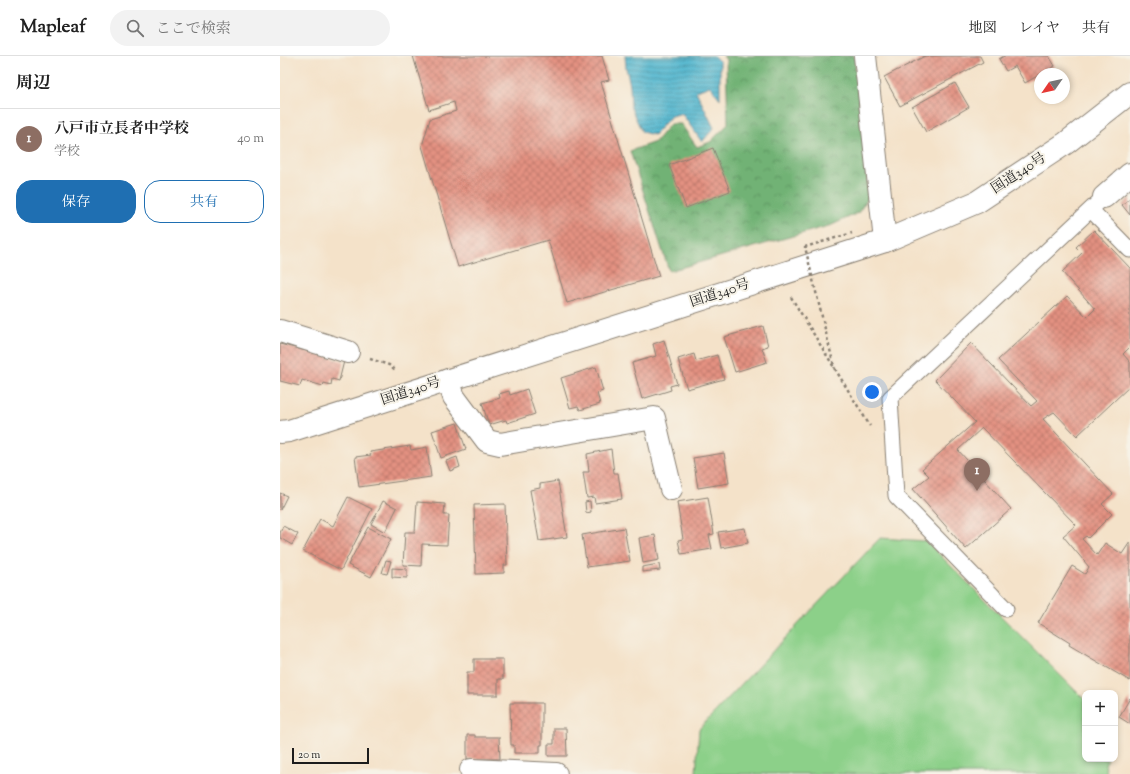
<!DOCTYPE html>
<html lang="ja">
<head>
<meta charset="utf-8">
<style>
	:root { --surface:#fff; --page:#f2f2f2; --text:#222; --muted:#767676; --line:#e0e0e0; --accent:#1f6fb2 }
	body { margin:0; font-family:"Sorts Mill Goudy","Noto Serif JP",serif; background:var(--page); color:var(--text) }
	.controls { position:absolute; right:12px; bottom:12px; display:grid; overflow:hidden; border-radius:8px; box-shadow:0 2px 6px #0003 }
	.controls button { width:36px; height:36px; display:grid; place-items:center; padding:0; border:0; border-bottom:1px solid var(--line); background:var(--surface); color:var(--text); font:20px sans-serif }
	.compass { position:absolute; left:754px; top:12px; width:36px; height:36px; border-radius:50%; background:var(--surface); box-shadow:0 2px 6px #0003; rotate:236deg }
	.scale { position:absolute; left:12px; bottom:10px; width:77px; box-sizing:border-box; padding-left:4px; border:2px solid #1c1c1c; border-top:0; font-size:11px; line-height:14px; white-space:nowrap; color:#1c1c1c; -webkit-text-stroke:3px #f7f3e8; paint-order:stroke }
	.you { position:absolute; left:592px; top:336px; width:14px; height:14px; margin:-10px; border:3px solid #fff; border-radius:50%; background:#1a73e8; box-shadow:0 0 0 6px #1a73e833 }
	.badge { display:grid; place-items:center; width:26px; height:26px; border-radius:50%; background:var(--accent); color:#fff; font-size:13px; font-weight:700 }
	.pin { position:absolute; translate:-50% -33px; filter:drop-shadow(0 1px 2px #0008) }
	.pin::after { content:''; position:absolute; top:21px; width:14px; height:12px; background:inherit; clip-path:polygon(0 0,100% 0,50% 100%) }
	.list { margin:0; padding:0; list-style:none }
	h2 { display:flex; justify-content:space-between; align-items:center; height:52px; margin:0; padding:0 16px; font-size:17px }
	h2 small { font-size:13px; font-weight:400; color:var(--muted) }
	.list li { display:grid; grid-template-columns:26px 1fr auto; gap:12px; align-items:center; box-sizing:border-box; height:60px; padding:0 16px; border-top:1px solid var(--line) }
	.list b { display:block; font-size:15px; white-space:nowrap }
	.list p { margin:0; font-size:13px; white-space:nowrap; color:var(--muted) }
	.list em { font-size:13px; font-style:normal; color:var(--muted) }
	.actions { display:flex; gap:8px; padding:12px 16px }
	.actions a { flex:1; padding:9px 0; border:1px solid var(--accent); border-radius:16px; text-align:center; font-size:14px; color:var(--accent) }
	.actions .main { background:var(--accent); color:#fff }
	.icon { flex:none; width:22px; height:22px; fill:none; stroke:currentColor; stroke-width:2; stroke-linecap:round; stroke-linejoin:round }
	.map { position:relative; flex:none; width:850px; height:718px; overflow:hidden }
	header { display:flex; align-items:center; gap:24px; box-sizing:border-box; height:56px; padding:0 20px; background:var(--surface); border-bottom:1px solid var(--line) }
	header strong { font-size:19px }
	nav { display:flex; gap:22px; margin-inline-start:auto; font-size:14px }
	.search { width:280px; height:36px; background:var(--page); display:flex; align-items:center; gap:10px; box-sizing:border-box; padding:0 14px; border-radius:22px; color:var(--muted); font-size:15px }
	main { display:flex }
	aside { flex:1; background:var(--surface) }
	.map>svg:first-child { display:block }
	.forest { fill:url(#forest-crowns); stroke:#466748 }
	.green { fill:#8cd089; stroke:#547652 }
	.water { fill:url(#water-rules); stroke:#356874 }
	.building { fill:url(#building-cross-hatch) }
	.lines { fill:none; stroke-linecap:round; stroke-linejoin:round }
	.lane-casing { stroke:#887f72; stroke-width:17 }
	.street-casing { stroke:#887f72; stroke-width:24 }
	.highway-casing { stroke:#887f72; stroke-width:24 }
	.path { stroke:#887f72; stroke-width:2.5; stroke-dasharray:3 3; stroke-linecap:butt }
	.lane { stroke:#fff; stroke-width:15 }
	.street { stroke:#fff; stroke-width:22 }
	.highway { stroke:#fff; stroke-width:22 }
	.path-bridge { stroke:#887f72; stroke-width:2.5; stroke-dasharray:3 3; stroke-linecap:butt }
	.labels { text-anchor:middle; dominant-baseline:central; stroke-width:4; stroke-linejoin:round; paint-order:stroke }
	.street-label { font-size:14px; fill:#1c1c1c; stroke:#f7f3e8 }
</style>
</head>
<body>
<header>
<strong>Mapleaf</strong>
<div class="search"><svg class="icon" aria-label="search" viewBox="0 0 24 24"><circle cx="10" cy="10" r="6"/><path d="M15 15l6 6"/></svg>ここで検索</div>
<nav><a>地図</a><a>レイヤ</a><a>共有</a></nav>
</header>
<main>
<aside>
<h2>周辺<small></small></h2>
<ul class="list">
<li><span class="badge" style="background:#8d6e63">1</span><div><b>八戸市立長者中学校</b><p>学校</p></div><em>40 m</em></li>
</ul>
<div class="actions"><a class="main">保存</a><a>共有</a></div>
</aside>
<div class="map">
<svg width="850" height="718" viewBox="0 0 850 718">
	<defs>
		<pattern id="forest-crowns" width="20" height="18" patternUnits="userSpaceOnUse"><rect width="20" height="18" fill="#71b275"/><path d="M2 6a3 3 0 1 1 6 0M12 15a3 3 0 1 1 6 0" fill="none" stroke="#5c905f"/></pattern>
		<pattern id="water-rules" width="6" height="5" patternUnits="userSpaceOnUse"><rect width="6" height="5" fill="#4eb4cd"/><path d="M0 2.5h6" fill="none" stroke="#4092a6"/></pattern>
		<pattern id="building-cross-hatch" width="8" height="8" patternUnits="userSpaceOnUse"><rect width="8" height="8" fill="#e39181"/><path d="M0 0l8 8M0 8l8-8" fill="none" stroke="#b77669"/></pattern>
	</defs>
	<rect width="100%" height="100%" fill="#f7f3e8"/>
	<filter id="ink" filterUnits="userSpaceOnUse"><feTurbulence type="fractalNoise" baseFrequency=".025" numOctaves="2"/><feDisplacementMap in="SourceGraphic" scale="8" xChannelSelector="R" yChannelSelector="G"/><feConvolveMatrix kernelMatrix="1 2 1 2 8 2 1 2 1" color-interpolation-filters="sRGB"/></filter>
	<filter id="wash" filterUnits="userSpaceOnUse"><feTurbulence type="fractalNoise" baseFrequency=".012" numOctaves="4" result="noise"/><feDisplacementMap in="SourceGraphic" scale="16" xChannelSelector="R" yChannelSelector="G"/><feGaussianBlur stdDeviation="0.9" result="paint"/><feColorMatrix in="noise" values="0 0 0 0 0 0 0 0 0 0 0 0 0 0 0 0 0 1.4 0 .05"/><feComposite in="paint" operator="in"/></filter>
	<g filter="url(#wash)">
		<rect width="100%" height="100%" fill="#f4e2c9"/>
		<path class="forest" d="M443,0H574L589,141L578,157L552,169L389,215L350,95L375,86L390,68H401L417,91L430,86L448,68L446,4Z"/>
		<path class="green" d="M600,482L646,485L805,644V703H828L825,708L827,718H416L419,673Z"/>
		<path class="water" d="M345,0H434L440,6V43L430,30L416,35L434,72L422,86L402,58L391,60L374,79L362,76L351,52L350,29L346,12Z"/>
		<g id="blocks">
			<g class="building">
				<path d="M133,0H322L329,24L321,26L379,220L287,247L268,184L178,211L142,90L150,63L176,55L174,46L149,54Z"/>
				<path d="M645,0H700L703,6L620,50L604,21Z"/>
				<path d="M724,0H769L775,10L745,27L735,10L726,15L719,3Z"/>
				<path d="M675,27L689,51L646,76L632,51Z"/>
				<path d="M433,92L450,135L406,152L389,109Z"/>
				<path d="M850,142V159L842,149Z"/>
				<path d="M814,174L850,212V291L843,298L850,306V330L797,380L774,356L763,363L833,438L822,448L832,458L808,482L806,480L802,483L817,499L825,487L842,498L850,486V625L789,589L790,587L758,567L792,510L805,518L809,511L783,480L796,469L702,372L678,394L731,453L686,493L633,433L649,420L642,413L695,366L655,324L691,287L751,350L757,345L718,304L787,240L807,261L815,253L782,216L802,197L796,191Z"/>
				<path d="M483,270L488,290L482,292L487,306L455,316L444,281Z"/>
				<path d="M384,284L397,328L390,330L391,334L362,343L352,307L376,300L373,288Z"/>
				<path d="M0,288L64,305L59,325L52,323L51,329L44,327L43,330L22,324L20,330L0,325Z"/>
				<path d="M414,298L416,305L437,299L444,323L407,333L398,303Z"/>
				<path d="M316,311L323,335L317,337L320,348L300,354L298,350L290,352L281,322Z"/>
				<path d="M247,333L255,358L227,367L226,364L209,369L202,347L220,342L219,338L229,335L230,339Z"/>
				<path d="M177,367L186,393L161,402L152,375Z"/>
				<path d="M130,390L131,394L147,391L151,421L79,431L75,401L91,399L90,396Z"/>
				<path d="M331,393L334,417H338L342,443L315,447L314,441L307,442L303,416H309L307,398Z"/>
				<path d="M444,397L449,427L418,432L413,402Z"/>
				<path d="M177,401L180,411L170,415L166,405Z"/>
				<path d="M278,425L287,481L259,485L250,434L260,432V428Z"/>
				<path d="M0,437L7,440L0,454Z"/>
				<path d="M68,441L92,453L61,514L23,495L40,463L53,470Z"/>
				<path d="M428,441L434,478L429,479L432,493L401,498L398,484L403,483L397,446Z"/>
				<path d="M103,445L117,452L105,476L91,468Z"/>
				<path d="M310,445L311,456L306,457L305,446Z"/>
				<path d="M137,446L165,448L164,459H169L167,489L142,488L141,510L123,509L125,476H135Z"/>
				<path d="M225,448L227,509H224V517L196,518L194,449Z"/>
				<path d="M3,470L18,478L12,489L0,482V477Z"/>
				<path d="M88,471L111,483L91,521L68,509Z"/>
				<path d="M344,472L350,505L307,511L302,479Z"/>
				<path d="M465,472L468,487L441,492L438,476Z"/>
				<path d="M375,479L379,504L363,507L359,482Z"/>
				<path d="M106,504L111,505L107,518L102,517Z"/>
				<path d="M379,508L380,514L362,516V511Z"/>
				<path d="M112,512L127,513V522L112,521Z"/>
				<path d="M194,603H223V623H218V639H187V616H194Z"/>
				<path d="M850,642V668L839,661Z"/>
				<path d="M230,647H262V689H260V697H234V689H231Z"/>
				<path d="M274,672H286L287,700H268V688H274Z"/>
				<path d="M187,679H195V681H219L220,703H187Z"/>
			</g>
		</g>
	</g>
	<g filter="url(#ink)">
		<use href="#blocks" fill-opacity="0" stroke="#887f72" stroke-width="1"/>
		<g class="lines">
			<defs>
				<g id="lane">
					<path d="M811,154L850,194"/>
					<path d="M726,553L616,440L610,342L824,141"/>
				</g>
				<g id="street">
					<path d="M585,0L605,185"/>
					<path d="M824,141L850,118"/>
					<path d="M0,275L68,296"/>
					<path d="M168,324L174,341L207,385L220,388L374,362L391,433"/>
					<path d="M191,714L276,718"/>
				</g>
				<path id="highway" d="M0,376L9,375L605,185L697,146L786,87L850,37"/>
			</defs>
			<use href="#lane" class="lane-casing"/>
			<use href="#street" class="street-casing"/>
			<use href="#highway" class="highway-casing"/>
			<g class="path">
				<path d="M511,241L590,370"/>
				<path d="M90,303L109,309L117,315"/>
			</g>
			<use href="#lane" class="lane"/>
			<use href="#street" class="street"/>
			<use href="#highway" class="highway"/>
			<path class="path-bridge" d="M555,314L525,191L572,177"/>
		</g>
	</g>
	<g class="labels">
		<g class="street-label">
			<text transform="translate(739 118) rotate(-33)">国道340号</text>
			<text transform="translate(440 238) rotate(-18)">国道340号</text>
			<text transform="translate(131 336) rotate(-18)">国道340号</text>
		</g>
	</g>
</svg>
<div class="controls">
<button>+</button>
<button>−</button>
</div>
<svg class="compass" viewBox="-18 -18 36 36"><path d="M0-13l5 13h-10z" fill="#e53935"/><path d="M0 13l5-13h-10z" fill="#767676"/></svg>
<div class="scale">20 m</div>
<div class="you"></div>
<div class="pin badge" style="left:697px;top:435px;background:#8d6e63">1</div>
</div>
</main>
</body>
</html>
